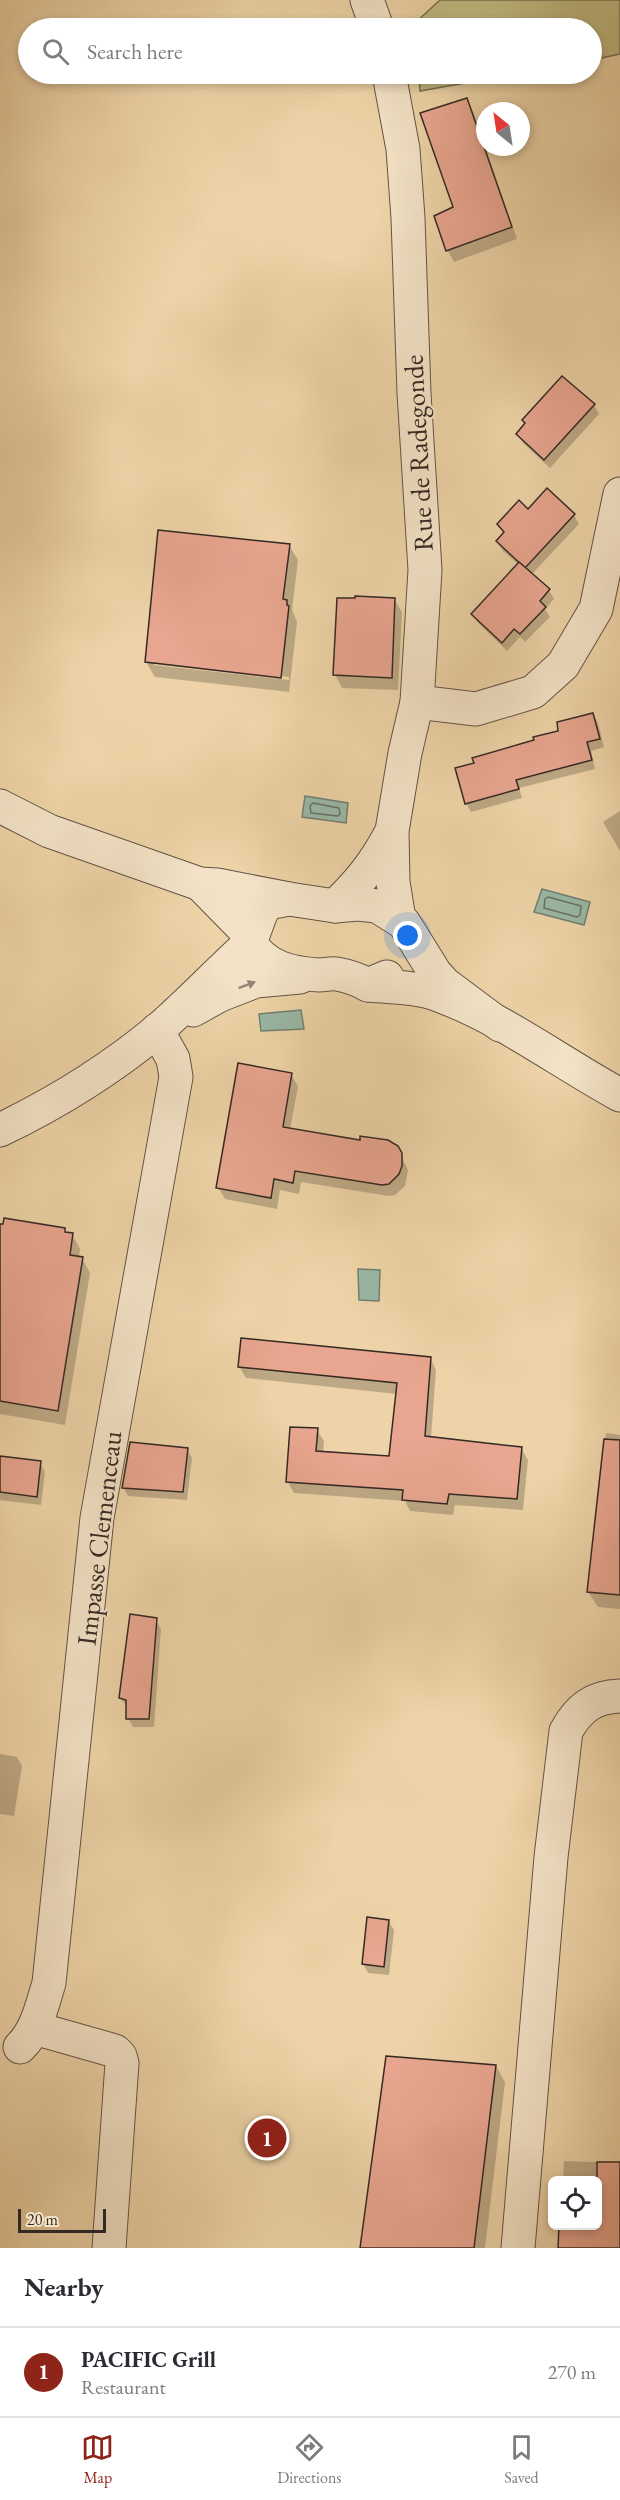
<!DOCTYPE html>
<html lang="en">
<head>
<meta charset="utf-8">
<style>
	:root { --surface:#fff; --page:#f7f7f7; --text:#2b2b33; --muted:#7c7c81; --line:#e1e1e2; --accent:#8f2418 }
	body { margin:0; font-family:"EB Garamond",serif; background:var(--page); color:var(--text) }
	.controls { position:absolute; right:18px; bottom:18px; display:grid; overflow:hidden; border-radius:9px; box-shadow:0 3px 9px #0003 }
	.controls button { width:54px; height:54px; display:grid; place-items:center; padding:0; border:0; border-bottom:2px solid var(--line); background:var(--surface); color:var(--text); font:30px sans-serif }
	.compass { position:absolute; left:476px; top:102px; width:54px; height:54px; border-radius:50%; background:var(--surface); box-shadow:0 3px 9px #0003; rotate:330deg }
	.scale { position:absolute; left:18px; bottom:15px; width:88px; box-sizing:border-box; padding-left:6px; border:3px solid #352924; border-top:0; font-size:16px; line-height:21px; white-space:nowrap; color:#352924; -webkit-text-stroke:4px #f3e2c6; paint-order:stroke }
	.you { position:absolute; left:408px; top:936px; width:21px; height:21px; margin:-15px; border:4px solid #fff; border-radius:50%; background:#1a73e8; box-shadow:0 0 0 9px #1a73e833 }
	.badge { display:grid; place-items:center; width:39px; height:39px; border-radius:50%; background:var(--accent); color:#fff; font-size:20px; font-weight:700 }
	.pin { position:absolute; translate:-50% -50%; border:3px solid #fff; box-shadow:0 2px 6px #0006 }
	.list { margin:0; padding:0; list-style:none }
	h2 { display:flex; justify-content:space-between; align-items:center; height:78px; margin:0; padding:0 24px; font-size:26px }
	h2 small { font-size:20px; font-weight:400; color:var(--muted) }
	.list li { display:grid; grid-template-columns:39px 1fr auto; gap:18px; align-items:center; box-sizing:border-box; height:90px; padding:0 24px; border-top:2px solid var(--line) }
	.list b { display:block; font-size:22px; white-space:nowrap }
	.list p { margin:0; font-size:20px; white-space:nowrap; color:var(--muted) }
	.list em { font-size:20px; font-style:normal; color:var(--muted) }
	.icon { flex:none; width:33px; height:33px; fill:none; stroke:currentColor; stroke-width:2; stroke-linecap:round; stroke-linejoin:round }
	.map { position:relative; flex:none; width:620px; height:2248px; overflow:hidden }
	.search { position:absolute; background:var(--surface); box-shadow:0 3px 9px #0003; left:18px; right:18px; top:18px; height:66px; display:flex; align-items:center; gap:15px; box-sizing:border-box; padding:0 21px; border-radius:33px; color:var(--muted); font-size:22px }
	.sheet { height:168px; background:var(--surface) }
	nav { display:flex; justify-content:space-around; align-items:center; box-sizing:border-box; height:84px; border-top:2px solid var(--line); background:var(--surface); font-size:16px; color:var(--muted) }
	nav a { display:grid; justify-items:center; gap:3px }
	nav .on { color:var(--accent) }
	.map>svg:first-child { display:block }
	.green { fill:#c0ba82; stroke:#7a7253; stroke-width:1.5 }
	.water { fill:#99b8a6; stroke:#717f72; stroke-width:1.5 }
	.shadow { fill:#0003; fill-rule:evenodd }
	.lines { fill:none; stroke-linecap:round; stroke-linejoin:round }
	.shore { stroke:#677065; stroke-width:1.5 }
	.building { fill:#e8a58f; stroke:#352924; stroke-width:1.5 }
	.minor-casing { stroke:#635445; stroke-width:35 }
	.minor { stroke:#f3e2c6; stroke-width:33 }
	.oneway { fill:#948675 }
	.labels { text-anchor:middle; dominant-baseline:central; stroke-width:4.5; stroke-linejoin:round; paint-order:stroke }
	.street-label { font-size:27px; fill:#352924; stroke:#f3e2c6 }
</style>
</head>
<body>
<div class="map">
<svg width="620" height="2248" viewBox="0 0 620 2248">
	<rect width="100%" height="100%" fill="#edd3a7"/>
	<filter id="stains"><feTurbulence type="fractalNoise" baseFrequency=".00333" numOctaves="4"/><feColorMatrix values="0 0 0 0 .2 0 0 0 0 .09 0 0 0 0 .02 0 0 0 .5 -.17"/></filter>
	<radialGradient id="worn" r=".72"><stop offset=".6" stop-color="#630" stop-opacity="0"/><stop offset="1" stop-color="#630" stop-opacity=".3"/></radialGradient>
	<g class="green">
		<path d="M440,0H620V54L592,60V28H416L415,23Z"/>
		<path d="M419,74H515L420,91Z"/>
	</g>
	<g class="water">
		<path d="M305,796L348,803L346,823L302,817Z"/>
		<path d="M542,889L590,902L584,925L534,912Z"/>
		<path d="M301,1010L304,1029L261,1031L259,1014Z"/>
		<path d="M358,1269L380,1270L379,1301L359,1300Z"/>
	</g>
	<g class="shadow">
		<path d="M466,100L473,111L517,239L454,262L448,251L436,216L455,208Z"/>
		<path d="M594,405L599,414L550,468L523,443L517,434Z"/>
		<path d="M528,511L574,515L579,524L531,575L549,590L554,599L545,609L550,617L525,642L520,637L507,651L478,623L473,614L519,565L503,551L497,542L504,534L499,525Z"/>
		<path d="M289,545L298,560L292,610L297,622L289,692L155,677L146,662ZM154,662L289,677V680L154,665Z"/>
		<path d="M394,599L402,612L398,690L342,688L335,675L356,600Z"/>
		<path d="M593,715L598,723L604,747L591,751L595,769L519,788L522,798L471,812L466,803L560,732Z"/>
		<path d="M620,811V851L603,822Z"/>
		<path d="M291,1074L298,1086L290,1130L397,1147L408,1170L405,1186L395,1195L389,1196L301,1182L299,1194L280,1190L277,1209L225,1199L218,1187Z"/>
		<path d="M0,1225L64,1229L67,1234H72L80,1249L79,1258H82L90,1273L65,1425L0,1414Z"/>
		<path d="M430,1358L436,1370L431,1438L521,1448L528,1460L523,1510L455,1505L453,1515L410,1511L405,1501L294,1493L287,1481L317,1430L324,1441L323,1453L390,1458L397,1394L246,1378L239,1366Z"/>
		<path d="M606,1433L620,1435V1609L598,1607L588,1592Z"/>
		<path d="M187,1449L192,1458L187,1500L128,1496L123,1487Z"/>
		<path d="M0,1458L40,1463L45,1472L41,1505L0,1500Z"/>
		<path d="M156,1620L161,1629L154,1727H133L128,1718V1707L120,1698Z"/>
		<path d="M0,1754L17,1757L22,1766L14,1816L0,1814Z"/>
		<path d="M389,1922L394,1930L389,1975L368,1973L363,1964Z"/>
		<path d="M496,2066L505,2082L485,2248H362Z"/>
		<path d="M564,2161L620,2163V2248H559L561,2226H598V2180H563Z"/>
	</g>
	<g class="lines">
		<g class="shore">
			<path d="M313,803L339,808L340,814L338,816L311,813L310,806Z"/>
			<path d="M548,897L581,906L580,915L577,917L544,908L545,899Z"/>
		</g>
	</g>
	<g class="building">
		<path d="M467,98L512,227L446,251L434,216L453,207L420,113Z"/>
		<path d="M562,376L595,404L544,460L516,434L525,423L522,420Z"/>
		<path d="M547,488L575,514L525,568L496,541L504,532L497,524L519,500L528,509Z"/>
		<path d="M158,530L290,544L283,599L287,600V605L289,606L281,678L145,662Z"/>
		<path d="M519,562L550,589L540,601L546,607L520,634L514,629L502,643L471,614Z"/>
		<path d="M355,596L395,598L392,678L333,675L337,598H355Z"/>
		<path d="M593,713L600,739L587,742L592,760L516,780L519,789L465,804L455,768L474,763L472,758L534,740L533,737L558,731L557,722Z"/>
		<path d="M238,1063L292,1073L283,1127L360,1140V1136L388,1140L398,1146L402,1153V1166L399,1174L389,1184L382,1185L295,1171L293,1183L274,1179L271,1198L216,1188Z"/>
		<path d="M4,1218L65,1228V1232L73,1233L70,1255L83,1257L58,1411L0,1401V1224H3Z"/>
		<path d="M241,1338L431,1357L425,1436L522,1447L517,1499L449,1494L447,1504L402,1500L403,1490L286,1482L290,1427L318,1428L316,1451L389,1456L397,1383L238,1367Z"/>
		<path d="M604,1439L620,1440V1595L587,1592Z"/>
		<path d="M130,1442L188,1448L183,1492L122,1488Z"/>
		<path d="M0,1456L41,1461L37,1497L0,1492Z"/>
		<path d="M130,1614L157,1618L149,1719H126V1700L119,1698Z"/>
		<path d="M367,1917L389,1920L384,1967L362,1964Z"/>
		<path d="M386,2056L496,2065L474,2248H360Z"/>
		<path d="M597,2162H620V2248H558L559,2226H597Z"/>
	</g>
	<g class="lines">
		<defs>
			<g id="minor">
				<path d="M367,0L377,28"/>
				<path d="M389,74L403,149L408,218L414,393L425,570L417,702L405,753L392,831L393,882L399,919"/>
				<path d="M417,702L476,709L533,692L563,665L596,609L620,494"/>
				<path d="M0,806L49,831L200,884L217,885L289,899"/>
				<path d="M200,884L252,937"/>
				<path d="M335,906C360,882 375,863 391,833"/>
				<path d="M250,943L261,913L266,905L273,902L289,899L335,906L358,904L377,906L404,923L435,973L445,984L500,1025"/>
				<path d="M250,943C267,968 290,973 319,975C325,975 331,973 337,974C348,976 359,980 368,985L387,977"/>
				<path d="M368,985C392,987 419,987 441,996C505,1020 561,1063 620,1095"/>
				<path d="M193,1010L220,995L256,981L300,977"/>
				<path d="M0,1130C56,1103 111,1069 159,1029C190,1002 219,971 250,943"/>
				<path d="M34,2028L115,2051L120,2056L122,2063L109,2248"/>
				<path d="M20,2047C37,2031 42,2005 49,1983L97,1518L176,1077L173,1059L157,1030"/>
				<path d="M518,2248L551,1857L566,1731C579,1708 593,1697 620,1696"/>
			</g>
		</defs>
		<use href="#minor" class="minor-casing"/>
		<use href="#minor" class="minor"/>
	</g>
	<defs><path id="oneway-solid" d="M-6-.8H1V-3.2L6.5 0L1 3.2V.8H-6Z" transform="scale(1.5)"/></defs>
	<use class="oneway" href="#oneway-solid" transform="translate(247 985) rotate(-21)"/>
	<g class="labels">
		<g class="street-label">
			<text transform="translate(418 453) rotate(-93)">Rue de Radegonde</text>
			<text transform="translate(99 1538) rotate(-83)">Impasse Clemenceau</text>
		</g>
	</g>
	<rect width="100%" height="100%" filter="url(#stains)"/>
	<rect width="100%" height="100%" fill="url(#worn)"/>
</svg>
<div class="controls">
<button><svg class="icon" aria-label="locate" viewBox="0 0 24 24"><circle cx="12" cy="12" r="6"/><path d="M12 2v4M12 18v4M2 12h4M18 12h4"/></svg></button>
</div>
<svg class="compass" viewBox="-18 -18 36 36"><path d="M0-13l5 13h-10z" fill="#e53935"/><path d="M0 13l5-13h-10z" fill="#7c7c81"/></svg>
<div class="scale">20 m</div>
<div class="you"></div>
<div class="pin badge" style="left:267px;top:2138px">1</div>
<div class="search"><svg class="icon" aria-label="search" viewBox="0 0 24 24"><circle cx="10" cy="10" r="6"/><path d="M15 15l6 6"/></svg>Search here</div>
</div>
<section class="sheet">
<h2>Nearby<small></small></h2>
<ul class="list">
<li><span class="badge">1</span><div><b>PACIFIC Grill</b><p>Restaurant</p></div><em>270 m</em></li>
</ul>
</section>
<nav>
<a class="on"><svg class="icon" aria-label="map" viewBox="0 0 24 24"><path d="M3 6l6-2 6 2 6-2v14l-6 2-6-2-6 2zM9 4v14M15 6v14"/></svg>Map</a>
<a><svg class="icon" aria-label="directions" viewBox="0 0 24 24"><path d="M12 3l9 9-9 9-9-9zM9 14v-3h6M13 9l2 2-2 2"/></svg>Directions</a>
<a><svg class="icon" aria-label="saved" viewBox="0 0 24 24"><path d="M7 4h10v16l-5-4-5 4z"/></svg>Saved</a>
</nav>
</body>
</html>
